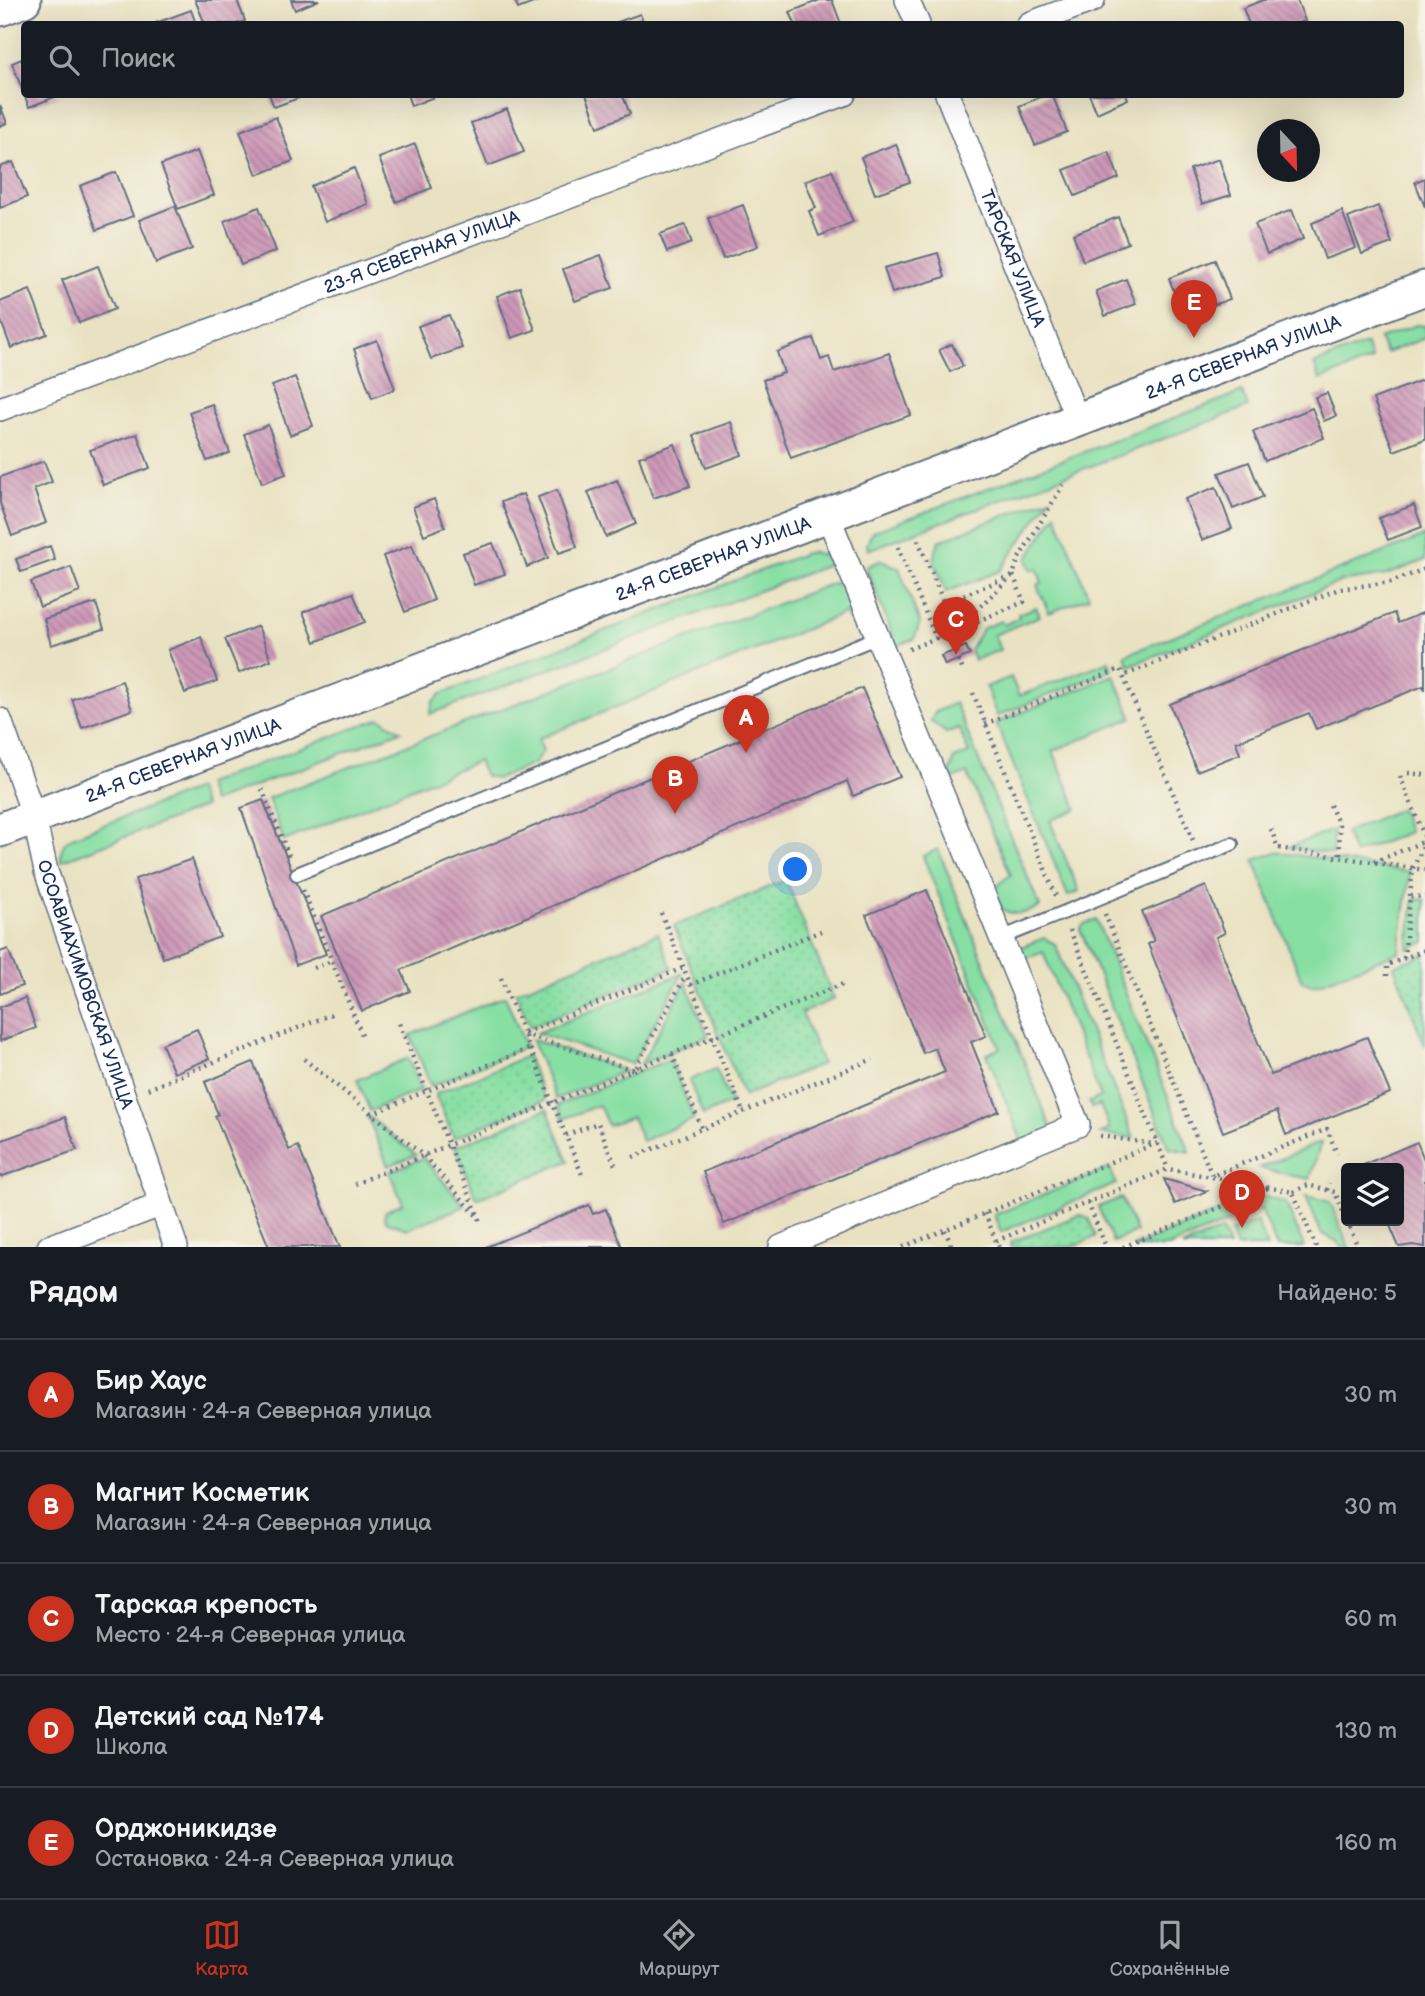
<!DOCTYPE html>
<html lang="ru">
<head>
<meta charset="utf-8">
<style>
	:root { --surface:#171b24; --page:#20242c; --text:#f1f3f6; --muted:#9ea1a6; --line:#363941; --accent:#c8321e }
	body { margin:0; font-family:"Balsamiq Sans",sans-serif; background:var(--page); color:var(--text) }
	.controls { position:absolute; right:21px; bottom:21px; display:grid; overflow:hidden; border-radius:7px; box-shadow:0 7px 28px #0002 }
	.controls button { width:63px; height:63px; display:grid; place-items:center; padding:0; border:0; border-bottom:2px solid var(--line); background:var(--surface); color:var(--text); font:35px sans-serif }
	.compass { position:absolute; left:1257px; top:119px; width:63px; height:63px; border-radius:50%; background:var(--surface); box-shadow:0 7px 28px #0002; rotate:158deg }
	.you { position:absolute; left:796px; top:870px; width:24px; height:24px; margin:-18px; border:5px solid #fff; border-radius:50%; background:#1a73e8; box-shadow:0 0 0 10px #1a73e833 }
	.badge { display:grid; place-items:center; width:46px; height:46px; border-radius:50%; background:var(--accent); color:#fff; font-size:23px; font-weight:700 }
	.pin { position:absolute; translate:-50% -58px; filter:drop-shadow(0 2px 4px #0008) }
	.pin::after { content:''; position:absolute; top:37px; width:24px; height:21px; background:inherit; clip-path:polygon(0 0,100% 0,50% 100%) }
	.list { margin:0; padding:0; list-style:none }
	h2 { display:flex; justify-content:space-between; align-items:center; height:91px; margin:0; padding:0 28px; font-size:30px }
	h2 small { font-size:23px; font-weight:400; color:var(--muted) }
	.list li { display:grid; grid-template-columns:46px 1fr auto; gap:21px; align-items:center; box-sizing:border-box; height:112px; padding:0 28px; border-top:2px solid var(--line) }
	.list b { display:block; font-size:26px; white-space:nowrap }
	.list p { margin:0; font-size:23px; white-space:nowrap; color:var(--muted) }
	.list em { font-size:23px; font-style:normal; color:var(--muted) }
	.icon { flex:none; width:38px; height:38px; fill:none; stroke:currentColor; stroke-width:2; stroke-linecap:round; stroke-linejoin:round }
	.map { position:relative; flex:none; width:1425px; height:1247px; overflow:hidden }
	.search { position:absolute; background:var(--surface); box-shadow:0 7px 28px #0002; left:21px; right:21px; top:21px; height:77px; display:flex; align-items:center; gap:18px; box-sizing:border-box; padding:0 24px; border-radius:7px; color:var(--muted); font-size:26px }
	.sheet { height:651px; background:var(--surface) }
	nav { display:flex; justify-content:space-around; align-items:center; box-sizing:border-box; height:98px; border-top:2px solid var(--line); background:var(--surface); font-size:19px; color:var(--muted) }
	nav a { display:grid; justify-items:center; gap:4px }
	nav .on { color:var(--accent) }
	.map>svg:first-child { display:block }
	.green { fill:#87dfa4; stroke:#518781; stroke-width:2 }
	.park { fill:url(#park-dots); stroke:#518781; stroke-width:2 }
	.building { fill:url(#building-back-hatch) }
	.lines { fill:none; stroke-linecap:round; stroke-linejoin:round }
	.lane-casing { stroke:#636e81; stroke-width:16 }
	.street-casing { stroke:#636e81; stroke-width:26 }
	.secondary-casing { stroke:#636e81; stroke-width:37 }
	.path { stroke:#636e81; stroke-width:4.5; stroke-dasharray:2 5; stroke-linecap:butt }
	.lane { stroke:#fff; stroke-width:12 }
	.street { stroke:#fff; stroke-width:23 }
	.secondary { stroke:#fff; stroke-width:33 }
	.labels { text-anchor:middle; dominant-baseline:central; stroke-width:7; stroke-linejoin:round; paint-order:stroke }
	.street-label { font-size:18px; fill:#1b2f5e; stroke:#f7f3e8 }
</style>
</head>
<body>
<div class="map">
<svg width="1425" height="1247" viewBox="0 0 1425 1247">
	<defs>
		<pattern id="park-dots" width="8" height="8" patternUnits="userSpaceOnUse" patternTransform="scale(1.75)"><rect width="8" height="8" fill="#87dfa4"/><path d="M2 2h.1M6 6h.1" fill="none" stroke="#74c090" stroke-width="1.8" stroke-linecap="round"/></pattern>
		<pattern id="building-back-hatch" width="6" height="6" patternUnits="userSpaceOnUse" patternTransform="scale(1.75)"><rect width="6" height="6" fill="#cd98b7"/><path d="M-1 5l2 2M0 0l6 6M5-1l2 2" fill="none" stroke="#a67c98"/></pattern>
	</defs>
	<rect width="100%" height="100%" fill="#f7f3e8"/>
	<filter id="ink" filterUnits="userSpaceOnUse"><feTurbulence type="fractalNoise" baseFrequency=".0143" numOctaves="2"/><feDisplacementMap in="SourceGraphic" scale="14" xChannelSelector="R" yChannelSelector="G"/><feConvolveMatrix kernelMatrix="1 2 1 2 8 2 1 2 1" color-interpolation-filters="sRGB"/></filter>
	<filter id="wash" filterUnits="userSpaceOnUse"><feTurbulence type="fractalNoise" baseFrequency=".00686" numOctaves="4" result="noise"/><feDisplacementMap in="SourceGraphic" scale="28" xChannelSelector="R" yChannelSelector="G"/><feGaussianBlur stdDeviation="1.57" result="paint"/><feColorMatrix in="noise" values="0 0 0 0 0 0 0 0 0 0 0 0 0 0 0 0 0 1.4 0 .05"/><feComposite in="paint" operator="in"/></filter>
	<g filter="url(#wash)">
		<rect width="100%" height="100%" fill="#e9e2c2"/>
		<g class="green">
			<path d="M1416,325L1425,326V338L1386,353L1379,339Z"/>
			<path d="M1366,344L1372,360L1320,380L1314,364Z"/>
			<path d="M1242,392L1248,407L868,550L867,544L872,532Z"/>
			<path d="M1050,498L1000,571L946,592L933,559L939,541Z"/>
			<path d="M1056,514L1089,597L1049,613L1037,585L1042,583L1037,568L1031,570L1027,559Z"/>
			<path d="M1425,536V560L1387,575L1340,582L1129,666L1125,655Z"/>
			<path d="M814,552L827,557L831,564L430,714L433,702L441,694L806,553Z"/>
			<path d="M881,560L899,568L920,623L914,639L897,646L866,567Z"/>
			<path d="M833,583L842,586L854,616L848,619L845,613L538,739L543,751L534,764L497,779L485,776L478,761L284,841L268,798Z"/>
			<path d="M1036,607L1040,616L994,635L1000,650L974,660L970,649L983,628L1001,621L1004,625L1019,618L1018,614Z"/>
			<path d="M1109,661L1112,670L997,716L986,687L1011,677L1019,696Z"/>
			<path d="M1114,675L1132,718L1053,751L1077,809L1050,821L1079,891L1068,896L996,723Z"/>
			<path d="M955,703L1040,907C1026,913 1012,918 1000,907C993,890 997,883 1011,875L967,773L953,779L949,776L954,759L969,753L959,728L946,733L931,721L935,712Z"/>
			<path d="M380,718L401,731L212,802L206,784Z"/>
			<path d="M197,789L204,807L61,861C60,849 62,844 72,837Z"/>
			<path d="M1400,809L1409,832L1354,854L1345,832Z"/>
			<path d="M1333,830L1332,854L1289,847Z"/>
			<path d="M938,849L1052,1130L1022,1142L987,1054L1000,1048L923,856Z"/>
			<path d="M1276,852L1410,872L1399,952L1320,983L1312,985L1302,981L1254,860Z"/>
			<path d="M1096,919L1190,1152L1169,1148L1080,929L1084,924Z"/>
			<path d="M1044,938L1055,944L1134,1138L1100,1134L1110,1129L1100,1105L1092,1108L1089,1102L1101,1097L1043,952L1020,961L1019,952L1023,946Z"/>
			<path d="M683,973L632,1064L537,1033Z"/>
			<path d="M686,982L708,1036L641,1064Z"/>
			<path d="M505,996L526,1047L431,1086L410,1035Z"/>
			<path d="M531,1039L625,1071L556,1099Z"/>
			<path d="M408,1058L421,1090L370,1111L357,1080Z"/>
			<path d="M670,1059L694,1119L642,1141L632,1117L608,1126L599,1105L563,1119L558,1105Z"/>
			<path d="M716,1069L731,1103L703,1115L689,1080Z"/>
			<path d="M367,1115L416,1155L388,1166Z"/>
			<path d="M1321,1142L1310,1179L1259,1168Z"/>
			<path d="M423,1158L465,1206L407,1229L387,1222L384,1217L386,1211L403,1203L389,1172Z"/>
			<path d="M1110,1168L1116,1184L1001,1232L994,1215Z"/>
			<path d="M1259,1195L1286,1203L1304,1247H1277L1261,1209L1168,1247H1133Z"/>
			<path d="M1306,1196L1330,1202L1349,1247H1340L1338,1242L1321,1233Z"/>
			<path d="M1121,1198L1136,1232L1113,1242L1098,1207Z"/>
			<path d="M1257,1222L1267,1247H1236L1230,1232Z"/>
		</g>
		<g class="park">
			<path d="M786,880L834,999L802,1013L822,1064L744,1096L674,926Z"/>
			<path d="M1414,899L1425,900V942L1408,948Z"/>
			<path d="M658,933L672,968L530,1027L516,992Z"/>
			<path d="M1425,954V1046L1394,966Z"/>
			<path d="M527,1056L545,1100L454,1138L435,1094Z"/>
			<path d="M547,1109L569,1161L477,1199L455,1147Z"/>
			<path d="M1079,1215L1089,1219L1096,1237L1071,1247H1010L1011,1242Z"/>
			<path d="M1222,1230L1229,1247H1182Z"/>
		</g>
		<g id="blocks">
			<g class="building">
				<path d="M195,0H237L245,21L236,24H205Z"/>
				<path d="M291,0H319L295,10Z"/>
				<path d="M515,0H541L518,9Z"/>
				<path d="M820,0H832L841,24H795L790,12Z"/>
				<path d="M1263,0H1297L1305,21L1295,24H1249L1243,8Z"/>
				<path d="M191,10L196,24H153Z"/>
				<path d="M640,14L644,24H612Z"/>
				<path d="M24,58V94L60,95L29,107L12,63Z"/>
				<path d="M269,94H307V95L274,107Z"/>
				<path d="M407,94H439V95L411,106Z"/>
				<path d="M586,94H622L630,114L598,127Z"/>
				<path d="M1048,94H1052L1067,132L1035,145L1019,106Z"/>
				<path d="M1089,94H1126L1128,99L1097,113Z"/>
				<path d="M0,105L7,123L0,126Z"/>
				<path d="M507,109L524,152L488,166L471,123Z"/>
				<path d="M276,117L293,161L257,175L240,131Z"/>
				<path d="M415,144L432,188L396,202L379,158Z"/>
				<path d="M896,144L910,182L875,194L861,157Z"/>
				<path d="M197,151L214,195L178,209L161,165Z"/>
				<path d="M1109,152L1119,178L1075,196L1064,170Z"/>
				<path d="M1219,159L1231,195L1202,204L1190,169Z"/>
				<path d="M13,162L27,197L0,208V167Z"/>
				<path d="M354,168L368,204L325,222L311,186Z"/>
				<path d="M832,170L853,222L819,236L809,211L816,208L805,181Z"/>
				<path d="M116,172L133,216L97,230L80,186Z"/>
				<path d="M1425,178V207L1415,182Z"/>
				<path d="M743,205L758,246L723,259L708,218Z"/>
				<path d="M175,206L192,249L156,263L139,220Z"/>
				<path d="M1378,206L1392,243L1362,254L1348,218Z"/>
				<path d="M259,207L276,251L241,265L224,221Z"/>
				<path d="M1292,210L1303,239L1267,254L1255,224Z"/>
				<path d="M1342,211L1356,248L1325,259L1312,223Z"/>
				<path d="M1118,217L1128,243L1083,261L1073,234Z"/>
				<path d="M685,225L692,243L667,252L660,234Z"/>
				<path d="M938,253L945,277L892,293L884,268Z"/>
				<path d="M601,255L613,288L575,301L563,269Z"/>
				<path d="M1215,260L1230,299L1183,316L1169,278Z"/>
				<path d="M98,266L115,309L79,323L62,280Z"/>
				<path d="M1126,279L1136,304L1105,316L1096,291Z"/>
				<path d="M520,287L535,330L512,338L497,296Z"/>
				<path d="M30,290L47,334L11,348L0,318V302Z"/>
				<path d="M449,315L462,348L431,359L418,326Z"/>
				<path d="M813,338L821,360L829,357L834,372L889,353L911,415L791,458L763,380L784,373L777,352Z"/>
				<path d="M377,340L395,389L372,398L354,349Z"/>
				<path d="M952,344L963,366L950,372L939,350Z"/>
				<path d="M295,377L313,426L290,435L272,386Z"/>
				<path d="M1425,379V439L1394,451L1373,399Z"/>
				<path d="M1327,393L1336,416L1324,421L1315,397Z"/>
				<path d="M212,404L230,453L207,461L189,412Z"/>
				<path d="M1312,408L1324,438L1265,461L1253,432Z"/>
				<path d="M731,422L742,455L706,468L694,435Z"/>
				<path d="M268,425L286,474L262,483L244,434Z"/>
				<path d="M137,434L150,468L103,485L90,450Z"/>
				<path d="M675,444L690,486L653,498L639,457Z"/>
				<path d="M44,461L52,482L34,489L46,523L12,536L0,503V477Z"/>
				<path d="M1249,462L1263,497L1233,509L1219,473Z"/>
				<path d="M617,480L636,524L606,537L588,492Z"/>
				<path d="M1216,487L1232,529L1202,540L1185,499Z"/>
				<path d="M557,490L577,547L559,553L538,497Z"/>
				<path d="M523,494L548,558L527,567L501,502Z"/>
				<path d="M434,499L445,527L424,535L413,507Z"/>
				<path d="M1414,505L1422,527L1388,540L1379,518Z"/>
				<path d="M493,543L505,574L474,585L463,553Z"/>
				<path d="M412,545L434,600L405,612L383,556Z"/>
				<path d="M50,546L55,560L21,572L16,559Z"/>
				<path d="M71,567L80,592L40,607L31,582Z"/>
				<path d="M353,593L365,622L315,642L303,612Z"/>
				<path d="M96,603L104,629L51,645L44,619Z"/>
				<path d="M1425,612V691L1423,686L1316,729L1309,713L1236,742L1240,754L1197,771L1170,704L1394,613L1398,623Z"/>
				<path d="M258,626L271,660L239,673L225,639Z"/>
				<path d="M201,637L217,681L185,693L168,650Z"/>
				<path d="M966,646L970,655L945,665L941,656Z"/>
				<path d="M122,681L132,710L82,728L72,699Z"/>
				<path d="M862,688L900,777L853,796L847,781L401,970L410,991L362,1011L321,916Z"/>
				<path d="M263,800L326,954L296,965L241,808Z"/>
				<path d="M192,859L220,937L163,958L135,879Z"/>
				<path d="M1206,886L1225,933L1216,937L1271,1075L1367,1037L1390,1093L1286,1135L1277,1111L1223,1132L1148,944L1154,941L1142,912Z"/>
				<path d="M927,890L986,1036L971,1042L999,1111L724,1224L703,1172L945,1072L935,1048L923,1053L866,915Z"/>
				<path d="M8,949L22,986L0,994V952Z"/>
				<path d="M25,998L36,1028L0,1041V1007Z"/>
				<path d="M197,1029L209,1059L174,1073L162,1044Z"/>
				<path d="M253,1062L289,1150L298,1146L340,1247H269L215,1116L218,1114L205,1082Z"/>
				<path d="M65,1117L77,1150L0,1177V1141Z"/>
				<path d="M1417,1142L1425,1162V1247L1413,1245L1399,1247L1388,1221H1399V1168H1367L1365,1164Z"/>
				<path d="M1164,1179L1207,1191L1175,1204Z"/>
				<path d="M589,1205L593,1214L606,1209L622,1247H486Z"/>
			</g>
		</g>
	</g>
	<g filter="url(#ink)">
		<use href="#blocks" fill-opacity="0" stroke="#636e81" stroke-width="2"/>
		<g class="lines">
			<defs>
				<g id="lane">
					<path d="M297,874L878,637"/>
					<path d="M1001,938L1232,844"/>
				</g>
				<g id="street">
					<path d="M907,0L918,24"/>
					<path d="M1029,24L1093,0"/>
					<path id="s1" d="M947,94L1078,421"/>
					<path id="s2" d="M0,409L844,94"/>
					<path id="s3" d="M0,720L34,817L46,871L176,1247"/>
					<path d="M49,1247L160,1205"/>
					<path d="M781,1247L1078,1125L828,516"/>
				</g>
				<g id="secondary">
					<path d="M0,9L24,0"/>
					<path id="s4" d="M0,830L1425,288"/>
				</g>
			</defs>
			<use href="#lane" class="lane-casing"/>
			<use href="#street" class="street-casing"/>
			<use href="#secondary" class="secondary-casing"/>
			<g class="path">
				<path d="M918,540L955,630L936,638"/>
				<path d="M898,547L936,638L907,650"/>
				<path d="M944,603L1008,577"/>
				<path d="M958,629L1024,602L1013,575"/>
				<path d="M955,630L1013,575L1019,558L1063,485"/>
				<path d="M948,633L955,650"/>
				<path d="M959,660L963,671"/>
				<path d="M973,693L1056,896"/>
				<path d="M985,724L1120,669L1123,676"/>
				<path d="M1408,773L1425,775"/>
				<path d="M1400,776L1425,838"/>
				<path d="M262,789L289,856"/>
				<path d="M1330,805L1339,825L1340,857"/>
				<path d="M1271,829L1278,848L1425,870"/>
				<path d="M1193,840L1123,676L1339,589L1391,582L1425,569"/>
				<path d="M1374,862L1425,841"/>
				<path d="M303,890L362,1035"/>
				<path d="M1410,896L1413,868L1425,843"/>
				<path d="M661,913L743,1112"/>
				<path d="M1105,914L1212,1176L1327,1129L1337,1154"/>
				<path d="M1070,930L1168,1169"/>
				<path d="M1404,958L1410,896L1425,897"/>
				<path d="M314,968L332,961"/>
				<path d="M1387,976V965L1425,950"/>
				<path d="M501,978L583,1177"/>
				<path d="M690,985L821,931"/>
				<path d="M525,1033L683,968"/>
				<path d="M524,1034L634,1070L686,975"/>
				<path d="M672,1054L702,1129"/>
				<path d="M304,1059L424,1156L477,1216"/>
				<path d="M148,1089L332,1014"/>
				<path d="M371,1114L530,1048"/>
				<path d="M566,1135L598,1123L615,1165"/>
				<path d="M1100,1136L1154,1144"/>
				<path d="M633,1157L873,1059"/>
				<path d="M355,1184L449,1145L398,1021"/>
				<path d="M1327,1190L1329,1183"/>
				<path d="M1293,1192L1308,1185L1335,1192L1346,1219"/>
				<path d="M1088,1203L1106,1247"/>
				<path d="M985,1213L996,1241"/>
				<path d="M480,1220L449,1145L843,984"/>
				<path d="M1347,1221L1358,1247"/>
				<path d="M945,1230L952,1247"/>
				<path d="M903,1247L1157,1143"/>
				<path d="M999,1247L996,1241L1168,1169L1293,1192L1316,1247"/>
				<path d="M1123,1247L1270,1187"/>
			</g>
			<use href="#lane" class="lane"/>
			<use href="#street" class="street"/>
			<use href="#secondary" class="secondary"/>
		</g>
	</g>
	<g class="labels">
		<g class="street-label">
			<text stroke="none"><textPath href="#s2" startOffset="450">23-Я СЕВЕРНАЯ УЛИЦА</textPath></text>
			<text stroke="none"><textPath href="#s1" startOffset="177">ТАРСКАЯ УЛИЦА</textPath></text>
			<text stroke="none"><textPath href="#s4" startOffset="1330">24-Я СЕВЕРНАЯ УЛИЦА</textPath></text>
			<text stroke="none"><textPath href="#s4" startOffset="763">24-Я СЕВЕРНАЯ УЛИЦА</textPath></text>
			<text stroke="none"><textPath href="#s4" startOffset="196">24-Я СЕВЕРНАЯ УЛИЦА</textPath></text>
			<text stroke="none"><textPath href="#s3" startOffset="278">ОСОАВИАХИМОВСКАЯ УЛИЦА</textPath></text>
		</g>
	</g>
</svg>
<div class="controls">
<button><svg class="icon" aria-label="layers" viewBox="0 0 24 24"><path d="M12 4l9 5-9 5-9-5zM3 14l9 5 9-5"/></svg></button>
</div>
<svg class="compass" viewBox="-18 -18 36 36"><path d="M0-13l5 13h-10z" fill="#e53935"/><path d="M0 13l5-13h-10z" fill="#9ea1a6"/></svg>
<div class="you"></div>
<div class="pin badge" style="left:746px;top:753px">A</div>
<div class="pin badge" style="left:675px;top:814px">B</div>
<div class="pin badge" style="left:956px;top:655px">C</div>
<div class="pin badge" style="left:1242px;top:1228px">D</div>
<div class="pin badge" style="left:1194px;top:338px">E</div>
<div class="search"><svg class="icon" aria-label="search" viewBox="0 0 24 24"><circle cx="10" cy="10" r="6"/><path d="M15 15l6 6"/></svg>Поиск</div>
</div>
<section class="sheet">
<h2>Рядом<small>Найдено: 5</small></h2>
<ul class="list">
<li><span class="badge">A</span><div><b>Бир Хаус</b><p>Магазин · 24-я Северная улица</p></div><em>30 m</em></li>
<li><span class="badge">B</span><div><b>Магнит Косметик</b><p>Магазин · 24-я Северная улица</p></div><em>30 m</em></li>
<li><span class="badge">C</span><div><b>Тарская крепость</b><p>Место · 24-я Северная улица</p></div><em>60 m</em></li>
<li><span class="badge">D</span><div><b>Детский сад №174</b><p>Школа</p></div><em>130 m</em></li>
<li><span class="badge">E</span><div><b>Орджоникидзе</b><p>Остановка · 24-я Северная улица</p></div><em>160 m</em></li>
</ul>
</section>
<nav>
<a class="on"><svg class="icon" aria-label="map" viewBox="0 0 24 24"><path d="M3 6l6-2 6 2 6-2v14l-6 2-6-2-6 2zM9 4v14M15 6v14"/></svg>Карта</a>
<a><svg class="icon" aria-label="directions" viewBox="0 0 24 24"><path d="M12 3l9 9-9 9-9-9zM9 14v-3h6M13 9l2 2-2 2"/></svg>Маршрут</a>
<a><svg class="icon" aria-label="saved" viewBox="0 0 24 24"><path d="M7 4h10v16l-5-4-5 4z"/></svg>Сохранённые</a>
</nav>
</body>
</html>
